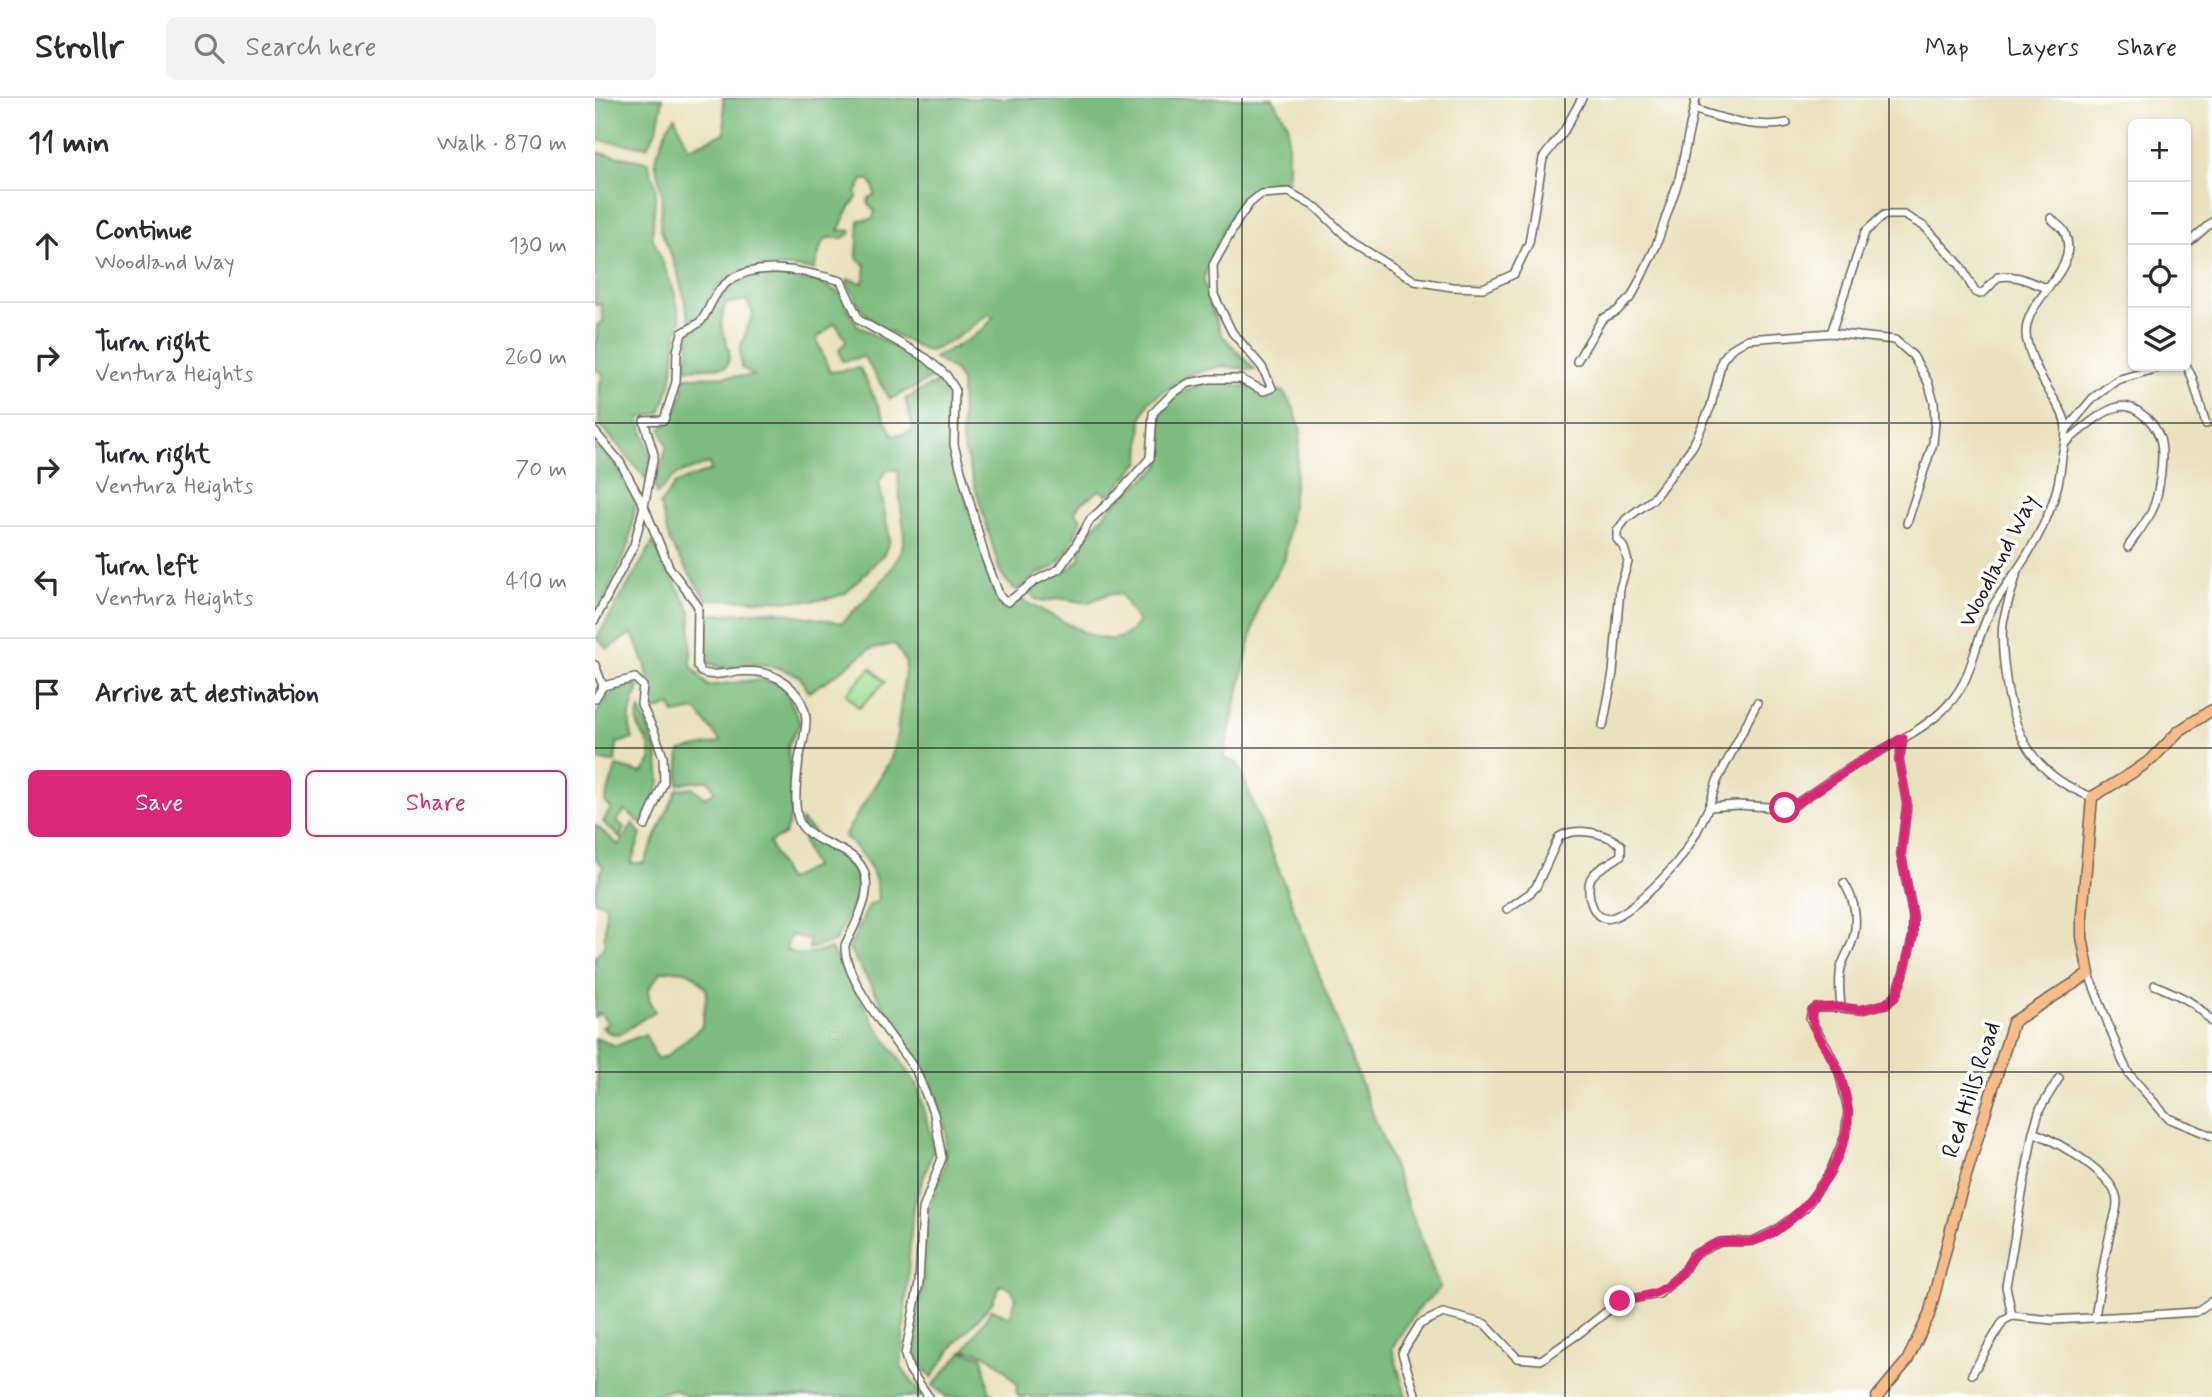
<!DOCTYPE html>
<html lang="en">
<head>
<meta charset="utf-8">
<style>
	:root { --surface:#fff; --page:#f2f2f3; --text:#2b2b33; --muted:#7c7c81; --line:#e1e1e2; --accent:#db2777 }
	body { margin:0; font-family:Mynerve,sans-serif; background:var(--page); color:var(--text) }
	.controls { position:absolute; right:21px; top:21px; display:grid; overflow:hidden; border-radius:10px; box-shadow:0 2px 5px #0004 }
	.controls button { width:63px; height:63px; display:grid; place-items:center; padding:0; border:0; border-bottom:2px solid var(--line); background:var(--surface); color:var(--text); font:35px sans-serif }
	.stop { position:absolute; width:21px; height:21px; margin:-16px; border:5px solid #db2777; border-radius:50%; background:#fff }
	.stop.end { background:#db2777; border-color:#fff; box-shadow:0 2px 7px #0008 }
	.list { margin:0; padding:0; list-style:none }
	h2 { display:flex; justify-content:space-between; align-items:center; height:91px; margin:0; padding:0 28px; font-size:30px }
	h2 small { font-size:23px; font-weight:400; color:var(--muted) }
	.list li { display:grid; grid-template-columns:46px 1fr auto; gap:21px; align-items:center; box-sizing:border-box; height:112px; padding:0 28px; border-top:2px solid var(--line) }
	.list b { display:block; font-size:26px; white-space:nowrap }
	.list p { margin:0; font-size:23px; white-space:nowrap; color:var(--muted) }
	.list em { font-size:23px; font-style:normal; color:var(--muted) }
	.actions { display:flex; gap:14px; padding:21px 28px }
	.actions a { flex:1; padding:16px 0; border:2px solid var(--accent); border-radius:10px; text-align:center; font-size:24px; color:var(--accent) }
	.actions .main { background:var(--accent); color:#fff }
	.icon { flex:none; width:38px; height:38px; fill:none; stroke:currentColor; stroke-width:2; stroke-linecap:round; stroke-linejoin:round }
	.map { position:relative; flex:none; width:1617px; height:1299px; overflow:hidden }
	header { display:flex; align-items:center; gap:42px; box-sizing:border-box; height:98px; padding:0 35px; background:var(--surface); border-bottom:2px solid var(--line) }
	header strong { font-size:33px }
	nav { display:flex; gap:38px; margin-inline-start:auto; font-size:24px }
	.search { width:490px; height:63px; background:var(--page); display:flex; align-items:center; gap:18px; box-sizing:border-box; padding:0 24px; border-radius:10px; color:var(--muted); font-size:26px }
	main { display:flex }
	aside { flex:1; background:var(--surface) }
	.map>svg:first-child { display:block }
	.green { fill:#9bdd94; stroke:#5c7c58; stroke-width:2 }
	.forest { fill:#7cbc7e; stroke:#4c6c4d; stroke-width:2 }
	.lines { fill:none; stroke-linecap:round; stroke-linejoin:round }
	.minor-casing { stroke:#646155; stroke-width:10 }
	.major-casing { stroke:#646155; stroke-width:13 }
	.minor { stroke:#fff; stroke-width:7 }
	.major { stroke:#f9bc89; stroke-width:10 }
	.route { stroke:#db2777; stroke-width:9 }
	.grid { fill:none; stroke:#1c1c1c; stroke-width:2; stroke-opacity:0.55 }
	.labels { text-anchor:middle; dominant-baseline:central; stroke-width:7; stroke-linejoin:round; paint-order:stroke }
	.street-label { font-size:24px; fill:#1c1c1c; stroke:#fff }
</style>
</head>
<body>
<header>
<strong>Strollr</strong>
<div class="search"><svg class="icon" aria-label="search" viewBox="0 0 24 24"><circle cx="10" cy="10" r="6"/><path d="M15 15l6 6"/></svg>Search here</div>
<nav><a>Map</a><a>Layers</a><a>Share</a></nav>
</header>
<main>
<aside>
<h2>11 min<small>Walk · 870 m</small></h2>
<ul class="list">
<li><svg class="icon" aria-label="ahead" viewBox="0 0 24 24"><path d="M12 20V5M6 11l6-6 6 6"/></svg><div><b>Continue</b><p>Woodland Way</p></div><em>130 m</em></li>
<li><svg class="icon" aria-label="right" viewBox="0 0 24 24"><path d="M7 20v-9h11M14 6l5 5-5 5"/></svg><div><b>Turn right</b><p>Ventura Heights</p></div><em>260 m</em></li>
<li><svg class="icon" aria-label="right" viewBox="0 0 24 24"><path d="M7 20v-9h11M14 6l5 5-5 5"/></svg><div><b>Turn right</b><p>Ventura Heights</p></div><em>70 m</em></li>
<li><svg class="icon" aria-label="left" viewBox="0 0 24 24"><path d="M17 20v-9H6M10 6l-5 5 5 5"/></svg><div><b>Turn left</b><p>Ventura Heights</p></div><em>410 m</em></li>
<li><svg class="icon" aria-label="arrive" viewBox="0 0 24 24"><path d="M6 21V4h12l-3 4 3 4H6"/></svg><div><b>Arrive at destination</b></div></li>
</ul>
<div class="actions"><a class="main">Save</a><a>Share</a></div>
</aside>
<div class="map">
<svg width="1617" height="1299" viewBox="0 0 1617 1299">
	<rect width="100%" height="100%" fill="#fff"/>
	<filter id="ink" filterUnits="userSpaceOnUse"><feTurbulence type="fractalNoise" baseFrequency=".0143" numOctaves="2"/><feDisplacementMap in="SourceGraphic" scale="14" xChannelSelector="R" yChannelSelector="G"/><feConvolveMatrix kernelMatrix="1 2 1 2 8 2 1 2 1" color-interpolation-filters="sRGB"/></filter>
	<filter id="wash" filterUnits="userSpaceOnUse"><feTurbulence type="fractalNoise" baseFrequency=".00686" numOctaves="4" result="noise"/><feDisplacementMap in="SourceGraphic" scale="28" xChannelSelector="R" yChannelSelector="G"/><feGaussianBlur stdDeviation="1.57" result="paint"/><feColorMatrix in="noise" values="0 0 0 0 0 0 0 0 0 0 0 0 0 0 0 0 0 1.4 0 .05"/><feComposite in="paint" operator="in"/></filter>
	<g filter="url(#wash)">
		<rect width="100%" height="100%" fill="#eae1be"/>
		<path class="green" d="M276,570L290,584L264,610L251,596Z"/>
		<g class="forest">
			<path d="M0,0H68L62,31L52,49L0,42Z"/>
			<path d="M128,0H677L693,26V83L662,90L646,105L629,129L608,181L616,209L627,237L660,272L627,268L611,272L593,278L554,303L547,319L545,363L520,393L512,397L505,392L484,407L480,414L486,421L475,449L465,462L459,469L444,476L422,492C414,488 410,481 405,473L367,344L366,283L358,272L339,260C358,249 386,239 398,219L394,216L355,244L333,254L280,227L265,209L252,185L253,181L268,185L271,168L262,160L264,122L277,121L280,114L273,105L274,100L280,97L279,89L274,82H268L261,95L262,100C253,109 249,122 243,133L255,132L256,135L248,140H232L226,148L219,172C189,166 143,165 121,190C115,198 109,210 105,219L95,223L82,172L65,130L67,97L60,62L73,28L80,19L93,50L130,35Z"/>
			<path d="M0,54L53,64L61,90L57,138L79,193L86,223L82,234L76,286L65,315L44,320L56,359L51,381L4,325L5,288L8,275L0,271L2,227L8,224L6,206L0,207Z"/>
			<path d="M182,179L203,180L222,184L245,195L262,227L342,275L325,287L295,301L269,259L247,263L244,251L252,243L240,225L221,241L235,274L265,270L298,338L319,333L310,301L346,282L354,294V347L401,499L411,506L424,500C439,508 454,516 469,524C495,537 523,555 543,524L526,496H513L492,505L464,500L448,504L440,501L436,496V491L475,470L485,461L486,451L498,430L515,410L565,368C570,350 558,331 565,316C569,307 580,297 588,293C631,273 648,296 688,293L699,311L706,333L690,461L664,505L628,660L643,666L845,1190L823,1211L797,1250L811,1299H423L421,1292L423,1288C409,1270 394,1251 369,1253L397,1211L415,1219L421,1200L416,1190L405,1187L397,1205L360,1246L336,1280L322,1261L317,1240L328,1188L332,1114L350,1068L351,1033L338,990L254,851L274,807L283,803C283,772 270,759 249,738L296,661L302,636L311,565L300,546L275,551L243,575L214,594L204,578L184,570L165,566L127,570L111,564L112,517L179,513L247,525C268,502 312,467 309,432C307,412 302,393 304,372H292L284,384L295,442L289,456L251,495L236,500L217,503L111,501L75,445L65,406L81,385L116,372L115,365L82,376L62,396L60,386L72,349L66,331C84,317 87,301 91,279L159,278L146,269L145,251L158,215L151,202L130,206C129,214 125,222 127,230C130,243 139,256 131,269L91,271L95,234C115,226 114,213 126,197C138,180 163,180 182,179Z"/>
			<path d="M3,345L22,369L41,401L34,447L0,522V348Z"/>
			<path d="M58,444L96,514V568L113,588L160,582L188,585L205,625L193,647L197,714L190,736L174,745L192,782L219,769C210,752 206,741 206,722L259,773L264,792L241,843L214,851V842L196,837L191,852L205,857L236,851L278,923L323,988L339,1051L318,1108L306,1269L328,1299H93L79,1291L54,1299H0V1003L3,992L0,940L21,948L50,936L62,961L72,958L107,928L112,892C98,873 91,869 66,874L53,892L55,905L60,913L24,937L13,934L7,929L13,925L5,915L0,919V859L9,849L11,806L0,803V793L8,768L0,760V727L24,747L38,725L46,737L36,765H49L82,691L99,690L110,700L120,693L113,682L83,686L85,653L126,644L101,612L79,616L76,607L59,613L51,568L37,535L12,551L2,540Z"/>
			<path d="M39,585L44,590C36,608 31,622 38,641L22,645L20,664L0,662V617L21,590Z"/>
			<path d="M45,611L62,653L65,684L47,726L30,712L22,723L29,729L25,740L8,724L16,710L10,704L21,668L47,675L56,663C55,657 56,650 53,645C45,629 39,631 45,611Z"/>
			<path d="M367,1254L387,1258L394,1292L400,1299H351L338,1287Z"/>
		</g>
	</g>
	<g filter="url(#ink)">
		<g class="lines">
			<defs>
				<g id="minor">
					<path d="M1099,11C1125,21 1165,31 1192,25"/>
					<path d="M1591,147L1617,124"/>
					<path d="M1236,235L1270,134L1289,117H1309L1330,129L1365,167L1380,194L1385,196L1390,193L1403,179L1413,178L1425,180L1452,190"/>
					<path d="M982,263L1007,221L1022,213L1037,198L1061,148L1084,81L1101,0"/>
					<path d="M1591,267L1597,279L1611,326"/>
					<path d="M1471,332L1498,300L1522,282L1570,268"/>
					<path d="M0,334L25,364L49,408L74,469L103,508L102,567L106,574C115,578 123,576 133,575C157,572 179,572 197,591C219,615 210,634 204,661C202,676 199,706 203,720C206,731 216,737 225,742C236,747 249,752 258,759C287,782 262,823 250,847C248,881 301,944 321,973L339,1016L347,1060L328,1111L324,1185L310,1257L314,1271L334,1299"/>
					<path d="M1470,345C1484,334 1506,313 1523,309C1533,306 1541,311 1548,317C1555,322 1561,330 1564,338C1571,354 1564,397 1557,413C1550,426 1541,437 1533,449"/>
					<path d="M1421,478C1417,493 1411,509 1408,525C1406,541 1408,558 1410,574C1417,635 1437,677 1497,699"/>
					<path d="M0,522L39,447L49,408L59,357L49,323L69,322L81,284L82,253L87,235C93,231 101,228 106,223C114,213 117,199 126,190C155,159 211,173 246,183L264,222L331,260L351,277L360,291L359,347L390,459L405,499L413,504L440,483L464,471L479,450L495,422L523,396L555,360L558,315L578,295L594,285L615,281H645L669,293L677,290L667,269L637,234L619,197L618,167L644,120L655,105L666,96L694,94L722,110L757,144L820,183L857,189L888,190L919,176L934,145L948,60L969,33L987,0"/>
					<path d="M0,567L8,588L0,601"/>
					<path d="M8,588L40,580L48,588L46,606L59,633L68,659L69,684L50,728"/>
					<path d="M1008,628L1018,575L1025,490L1033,464L1029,450L1022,441V433L1031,421L1058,401L1098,348L1116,308L1127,262L1136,251L1153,241L1236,235L1300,242L1318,258L1333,284L1339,304L1340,324L1338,345L1312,425"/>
					<path d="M1114,709L1122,683L1162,605"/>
					<path d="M912,811L935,795L941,789L964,739C981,728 1011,735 1026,747V757C1018,765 1002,769 996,780C990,792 997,825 1016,820C1036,815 1076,774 1088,756C1099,742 1106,724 1114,709L1143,707L1190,710L1198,708C1220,693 1242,677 1265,664C1291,649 1323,635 1346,614C1377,585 1375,561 1390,525C1398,505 1411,488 1423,471C1439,447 1455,418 1462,390C1465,380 1466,369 1467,358C1469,350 1471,341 1471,332C1471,319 1464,309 1457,298C1448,284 1431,252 1431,235C1431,198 1486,174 1470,135C1467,128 1460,126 1456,120"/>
					<path d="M1494,876L1527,962L1534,976L1573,1020L1617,1038"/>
					<path d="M1560,887C1585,898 1600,903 1617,924"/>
					<path d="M1246,910C1245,897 1243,882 1246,870C1248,861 1254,853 1257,844C1264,824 1260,802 1249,785"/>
					<path d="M1438,1034C1460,1043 1522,1076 1522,1104C1522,1115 1516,1129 1514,1140C1508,1167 1504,1193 1500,1220"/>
					<path d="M1417,1218L1411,1188L1438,1034L1445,1011L1464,980"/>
					<path d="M1417,1218L1458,1222L1554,1217L1601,1214L1617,1203"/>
					<path d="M1377,1276L1408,1223L1417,1218"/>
					<path d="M821,1299L807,1255L825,1226L848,1215L890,1226L922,1260L946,1262L982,1237L1025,1203L1064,1196L1088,1174L1098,1157L1125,1144L1158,1143L1181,1132L1211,1109L1235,1074L1250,1038L1253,1013L1244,974L1232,949L1217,925L1215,921L1217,913L1221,910H1246L1265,912L1291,906L1301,897L1308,878L1318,838V818L1306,756L1312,706L1304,662L1308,640"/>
				</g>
				<path id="major" d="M1282,1299L1312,1263L1334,1217L1363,1104L1418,924L1494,876L1487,839V818L1497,699L1537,675L1557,661L1584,633L1617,612"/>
			</defs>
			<use href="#minor" class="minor-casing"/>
			<use href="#major" class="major-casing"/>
			<use href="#minor" class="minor"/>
			<use href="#major" class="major"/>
		</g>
	</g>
	<g class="lines" filter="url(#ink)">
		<path class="route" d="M1025,1203C1053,1198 1065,1198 1086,1176C1092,1169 1094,1159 1102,1155C1109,1151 1118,1146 1126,1144C1137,1142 1148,1146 1158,1143C1203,1132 1257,1058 1253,1012C1252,1000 1248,986 1244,975C1238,957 1213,930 1217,913L1221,910L1246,909L1265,912L1291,906L1301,897L1308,878L1318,838V818L1306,756L1312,706L1304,662L1308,640L1262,666L1198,708L1190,710"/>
	</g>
	<path class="grid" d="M323,0V1299M647,0V1299M970,0V1299M1294,0V1299M0,325H1617M0,650H1617M0,974H1617"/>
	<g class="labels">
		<g class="street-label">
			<text transform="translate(1404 463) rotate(-63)">Woodland Way</text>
			<text transform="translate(1377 992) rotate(-72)">Red Hills Road</text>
		</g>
	</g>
</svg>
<div class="controls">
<button>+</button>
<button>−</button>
<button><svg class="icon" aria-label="locate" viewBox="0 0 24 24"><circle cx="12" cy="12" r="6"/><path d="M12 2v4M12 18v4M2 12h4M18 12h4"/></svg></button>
<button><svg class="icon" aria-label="layers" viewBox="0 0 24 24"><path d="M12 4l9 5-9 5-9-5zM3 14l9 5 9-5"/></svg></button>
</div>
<div class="stop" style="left:1190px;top:710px"></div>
<div class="stop end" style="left:1025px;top:1203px"></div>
</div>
</main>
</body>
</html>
